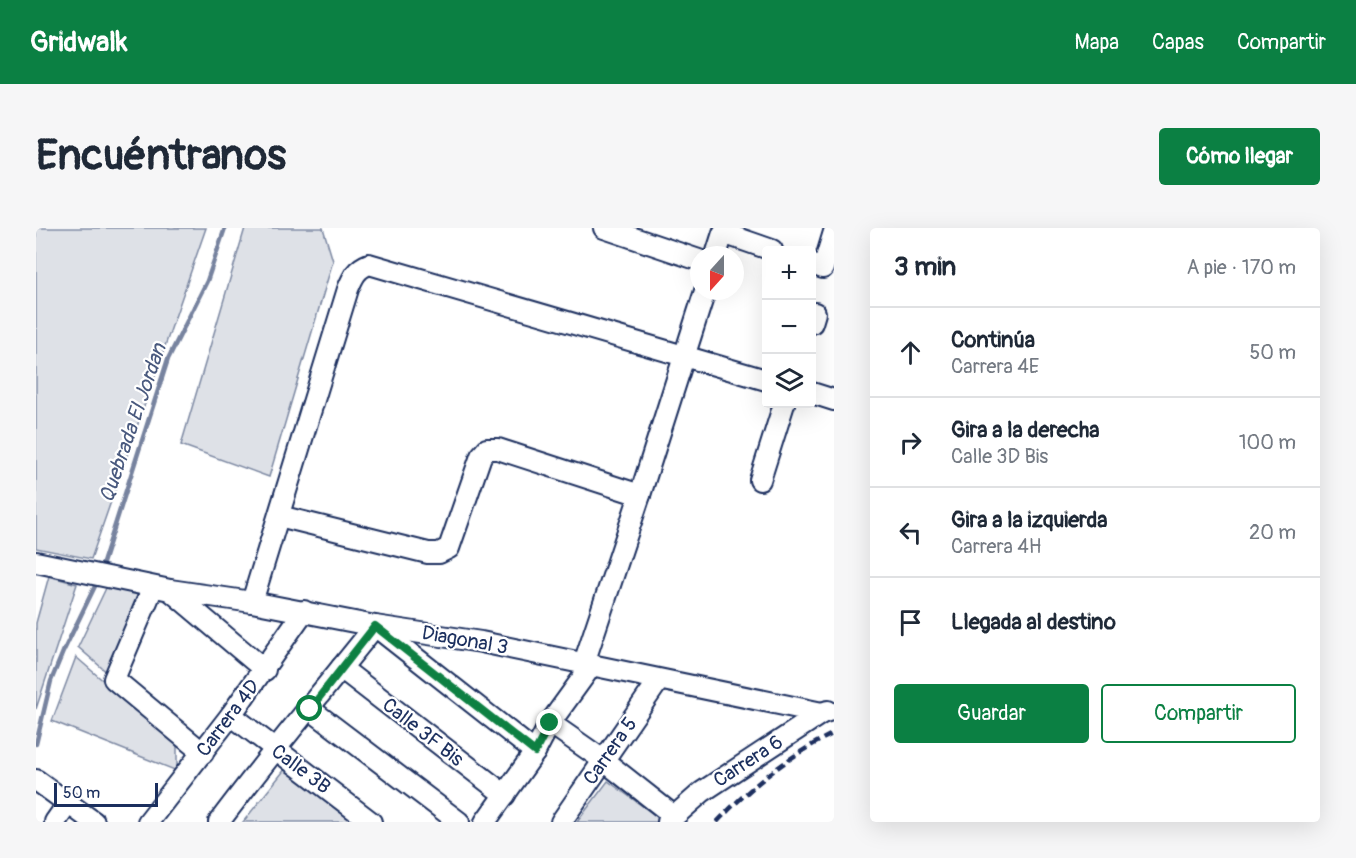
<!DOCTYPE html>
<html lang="es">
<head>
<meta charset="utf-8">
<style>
	:root { --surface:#fff; --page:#f6f6f7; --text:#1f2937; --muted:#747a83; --line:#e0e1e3; --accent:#0b8043 }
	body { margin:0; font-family:Pangolin,sans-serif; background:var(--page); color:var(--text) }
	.controls { position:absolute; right:18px; top:18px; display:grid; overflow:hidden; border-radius:6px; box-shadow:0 6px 24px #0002 }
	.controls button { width:54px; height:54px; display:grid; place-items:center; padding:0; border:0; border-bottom:2px solid var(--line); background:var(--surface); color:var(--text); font:30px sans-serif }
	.compass { position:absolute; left:654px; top:18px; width:54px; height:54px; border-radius:50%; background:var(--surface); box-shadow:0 6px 24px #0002; rotate:201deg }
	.scale { position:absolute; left:18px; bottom:15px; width:104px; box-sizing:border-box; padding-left:6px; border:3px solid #1b2f5e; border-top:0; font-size:16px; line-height:21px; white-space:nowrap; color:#1b2f5e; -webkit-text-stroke:4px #fff; paint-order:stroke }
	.stop { position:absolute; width:18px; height:18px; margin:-14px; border:4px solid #0b8043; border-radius:50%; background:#fff }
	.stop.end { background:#0b8043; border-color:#fff; box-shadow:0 2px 6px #0008 }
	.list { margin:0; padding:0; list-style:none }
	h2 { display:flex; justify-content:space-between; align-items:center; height:78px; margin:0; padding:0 24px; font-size:26px }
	h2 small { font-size:20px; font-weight:400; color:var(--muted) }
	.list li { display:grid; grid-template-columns:39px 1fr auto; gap:18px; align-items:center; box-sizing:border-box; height:90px; padding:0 24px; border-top:2px solid var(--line) }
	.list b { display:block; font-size:22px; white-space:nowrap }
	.list p { margin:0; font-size:20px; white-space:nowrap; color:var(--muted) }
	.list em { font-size:20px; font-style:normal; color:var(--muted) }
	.actions { display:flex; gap:12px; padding:18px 24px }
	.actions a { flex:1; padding:14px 0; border:2px solid var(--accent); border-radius:6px; text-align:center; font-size:21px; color:var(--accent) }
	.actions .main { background:var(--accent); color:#fff }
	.icon { flex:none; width:33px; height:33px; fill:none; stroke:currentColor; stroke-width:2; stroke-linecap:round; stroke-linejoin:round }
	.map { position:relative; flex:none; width:798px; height:594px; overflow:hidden; border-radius:6px }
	header { display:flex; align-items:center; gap:36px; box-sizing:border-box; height:84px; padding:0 30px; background:var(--accent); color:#fff }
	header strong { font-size:28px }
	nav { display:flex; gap:33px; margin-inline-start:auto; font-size:21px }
	.intro { display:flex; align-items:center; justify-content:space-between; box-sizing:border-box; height:144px; padding:0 36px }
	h1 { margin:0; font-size:42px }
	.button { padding:15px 27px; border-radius:6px; background:var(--accent); color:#fff; font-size:21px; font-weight:700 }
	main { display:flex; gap:36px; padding:0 36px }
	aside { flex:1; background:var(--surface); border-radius:6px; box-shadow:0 6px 24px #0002 }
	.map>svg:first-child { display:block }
	.green { fill:#dee1e7; stroke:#7c88a2; stroke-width:1.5 }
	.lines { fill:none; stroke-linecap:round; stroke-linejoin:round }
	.stream { stroke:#77839f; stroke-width:4.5 }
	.minor-casing { stroke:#1b2f5e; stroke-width:24 }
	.minor { stroke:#fff; stroke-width:20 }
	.rail { stroke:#1b2f5e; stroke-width:4.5; stroke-dasharray:9 4.5; stroke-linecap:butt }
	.route { stroke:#0b8043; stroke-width:8 }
	.labels { text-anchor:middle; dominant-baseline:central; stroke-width:4.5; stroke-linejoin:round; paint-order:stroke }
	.street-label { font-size:20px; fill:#1b2f5e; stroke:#fff }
	.water-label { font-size:21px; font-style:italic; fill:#49597e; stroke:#fff }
</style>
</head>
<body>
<header>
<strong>Gridwalk</strong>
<nav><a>Mapa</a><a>Capas</a><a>Compartir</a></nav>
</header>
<div class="intro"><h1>Encuéntranos</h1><a class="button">Cómo llegar</a></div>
<main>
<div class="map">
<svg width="798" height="594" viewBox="0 0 798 594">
	<rect width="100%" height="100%" fill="#fff"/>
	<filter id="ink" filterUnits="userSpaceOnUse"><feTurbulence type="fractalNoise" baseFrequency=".0167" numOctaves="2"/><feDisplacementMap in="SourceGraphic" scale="12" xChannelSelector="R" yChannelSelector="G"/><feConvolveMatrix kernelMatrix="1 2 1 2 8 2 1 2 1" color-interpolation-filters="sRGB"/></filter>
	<g filter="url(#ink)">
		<g class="green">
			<path d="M0,0H170L55,331L0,320Z"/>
			<path d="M209,0H287L297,33L233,249L145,217Z"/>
			<path d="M13,348L41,356L0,481V395Z"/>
			<path d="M71,358L107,366L74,447L42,419Z"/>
			<path d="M40,429L141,517V543L16,493Z"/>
			<path d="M250,540L319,594H207Z"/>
			<path d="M572,553L628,594H541Z"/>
		</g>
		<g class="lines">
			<g class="stream">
				<path d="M67,335L132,131L171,53L189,0"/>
				<path d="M0,516L15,453L27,424L61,354"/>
			</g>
			<defs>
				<g id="minor">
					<path d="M568,0L663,32"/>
					<path d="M680,27L687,5L736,22"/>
					<path d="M776,36L787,40L798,4"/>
					<path d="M776,95L779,85"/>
					<path d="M776,165L798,172"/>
					<path d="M724,252L748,176"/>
					<path d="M604,267L669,63"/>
					<path d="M243,288L392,325H403L413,320L445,228L451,221H462L604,267L548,435"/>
					<path d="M0,334L134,362L216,374L339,398L445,414L786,485"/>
					<path d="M117,359L78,451L167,525"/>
					<path d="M134,362L229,442"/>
					<path d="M216,374L312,61C317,49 320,41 333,36L730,152"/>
					<path d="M305,440L469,567"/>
					<path d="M274,481L423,594"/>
					<path d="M195,487L335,594"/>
					<path d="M514,495L567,532L638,588"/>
					<path d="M0,552L58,594"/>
					<path d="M19,594L33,574"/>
					<path d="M112,594L195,487L268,383"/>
					<path d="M183,594C233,527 287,463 339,398L499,524"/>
					<path d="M449,594L499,524L514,495L556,437"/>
					<path d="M525,594L623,452"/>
					<path d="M632,594L666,564L786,485L792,483"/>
				</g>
			</defs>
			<use href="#minor" class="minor-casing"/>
			<use href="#minor" class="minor"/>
			<path class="rail" d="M681,594C715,558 754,527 798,505"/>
		</g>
	</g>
	<g class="lines" filter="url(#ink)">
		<path class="route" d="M274,481L339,398L499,524L514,495"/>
	</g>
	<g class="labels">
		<g class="street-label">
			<text transform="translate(429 412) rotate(10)">Diagonal 3</text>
			<text transform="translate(192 490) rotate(-53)">Carrera 4D</text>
			<text transform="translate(387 504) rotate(38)">Calle 3F Bis</text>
			<text transform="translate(574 523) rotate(-55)">Carrera 5</text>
			<text transform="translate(712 533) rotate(-33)">Carrera 6</text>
			<text transform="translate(265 541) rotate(37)">Calle 3B</text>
		</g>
		<g class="water-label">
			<text transform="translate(97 195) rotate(-71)">Quebrada El Jordan</text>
		</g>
	</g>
</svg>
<div class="controls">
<button>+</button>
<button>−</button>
<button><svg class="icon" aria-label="layers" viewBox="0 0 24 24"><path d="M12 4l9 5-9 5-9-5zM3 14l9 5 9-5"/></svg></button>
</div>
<svg class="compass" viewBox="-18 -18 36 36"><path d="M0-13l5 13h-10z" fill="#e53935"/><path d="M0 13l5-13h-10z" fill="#747a83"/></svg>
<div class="scale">50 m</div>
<div class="stop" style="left:274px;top:481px"></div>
<div class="stop end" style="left:514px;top:495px"></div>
</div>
<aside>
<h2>3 min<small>A pie · 170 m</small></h2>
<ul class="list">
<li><svg class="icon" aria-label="ahead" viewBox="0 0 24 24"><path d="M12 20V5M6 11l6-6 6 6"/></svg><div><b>Continúa</b><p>Carrera 4E</p></div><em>50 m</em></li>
<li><svg class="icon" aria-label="right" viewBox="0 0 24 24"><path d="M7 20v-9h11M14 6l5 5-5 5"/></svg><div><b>Gira a la derecha</b><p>Calle 3D Bis</p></div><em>100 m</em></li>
<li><svg class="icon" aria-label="left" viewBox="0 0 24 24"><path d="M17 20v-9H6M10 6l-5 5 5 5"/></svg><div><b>Gira a la izquierda</b><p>Carrera 4H</p></div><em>20 m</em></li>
<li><svg class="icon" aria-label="arrive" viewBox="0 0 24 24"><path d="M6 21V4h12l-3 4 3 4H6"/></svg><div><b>Llegada al destino</b></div></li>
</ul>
<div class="actions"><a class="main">Guardar</a><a>Compartir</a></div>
</aside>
</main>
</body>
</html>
